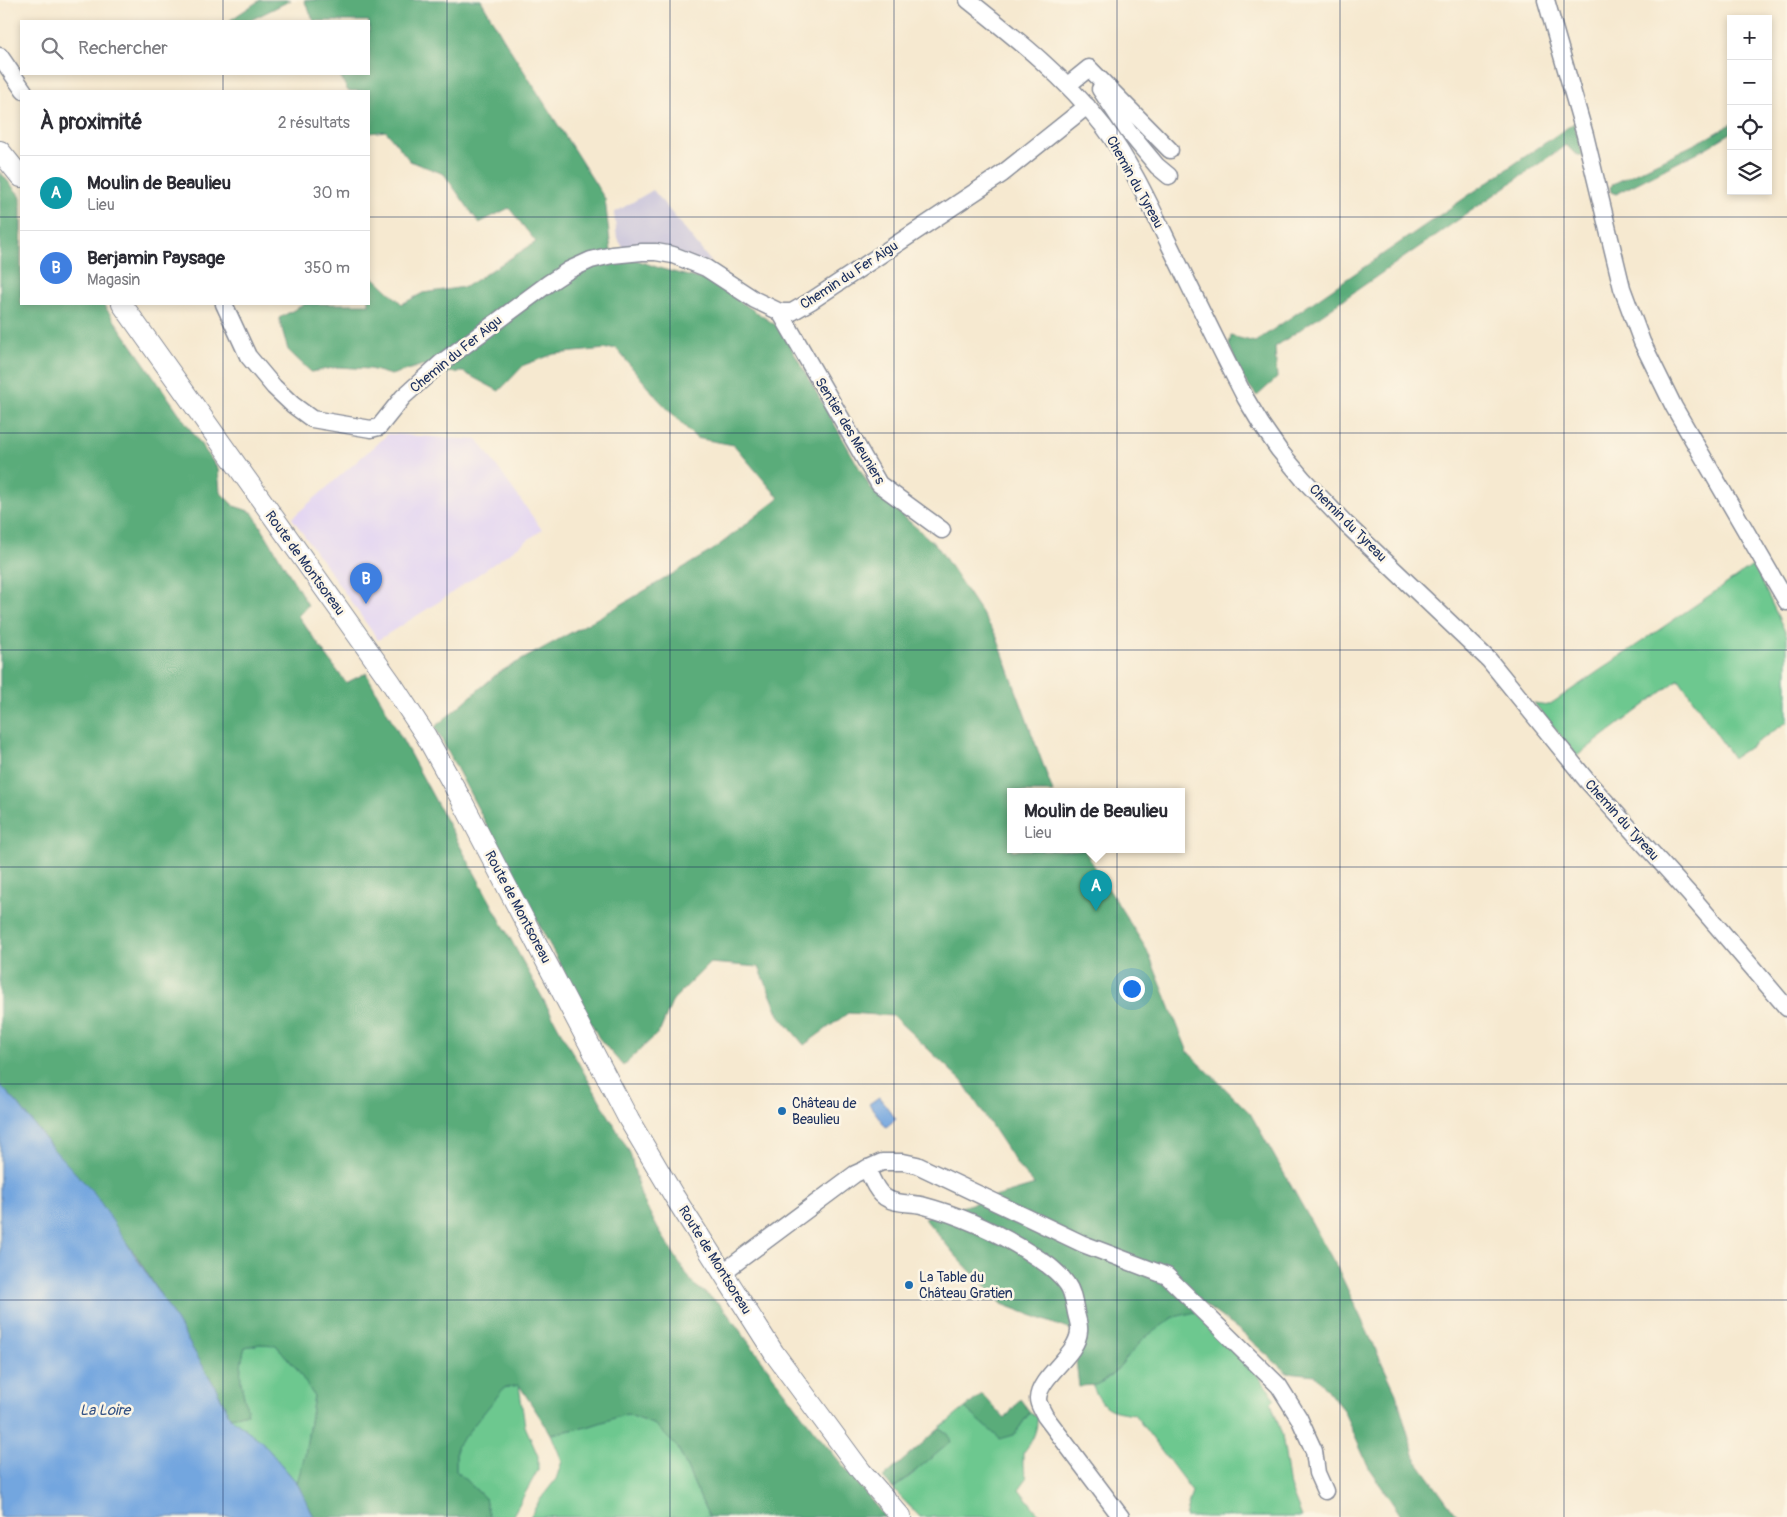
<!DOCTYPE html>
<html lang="fr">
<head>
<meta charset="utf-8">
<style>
	:root { --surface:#fff; --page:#f2f2f3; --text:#2b2b33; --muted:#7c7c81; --line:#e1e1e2; --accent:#1a73e8 }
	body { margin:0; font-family:Pangolin,sans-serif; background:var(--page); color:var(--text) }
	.controls { position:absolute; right:15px; top:15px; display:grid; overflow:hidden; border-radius:0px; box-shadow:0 2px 8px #0003 }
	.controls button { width:45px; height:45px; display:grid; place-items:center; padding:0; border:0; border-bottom:1px solid var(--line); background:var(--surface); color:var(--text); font:25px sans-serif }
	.you { position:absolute; left:1131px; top:988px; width:18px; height:18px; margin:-12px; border:4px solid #fff; border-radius:50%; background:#1a73e8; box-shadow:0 0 0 8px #1a73e833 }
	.badge { display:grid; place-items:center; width:32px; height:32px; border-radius:50%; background:var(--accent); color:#fff; font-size:16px; font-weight:700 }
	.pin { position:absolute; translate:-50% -41px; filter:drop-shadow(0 1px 2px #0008) }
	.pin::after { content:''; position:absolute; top:26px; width:18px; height:15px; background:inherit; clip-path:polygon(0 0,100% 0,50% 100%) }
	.popup { position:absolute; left:1007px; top:788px; width:178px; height:65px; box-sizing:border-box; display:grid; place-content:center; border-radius:0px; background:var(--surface); filter:drop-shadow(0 1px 4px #0005); font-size:16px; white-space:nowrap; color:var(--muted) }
	.popup b { font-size:19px; color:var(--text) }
	.popup::after { content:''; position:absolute; left:50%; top:100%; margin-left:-10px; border:10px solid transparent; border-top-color:var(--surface) }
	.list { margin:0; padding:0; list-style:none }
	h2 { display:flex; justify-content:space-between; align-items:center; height:65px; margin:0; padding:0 20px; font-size:21px }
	h2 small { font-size:16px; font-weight:400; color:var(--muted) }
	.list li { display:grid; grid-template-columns:32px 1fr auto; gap:15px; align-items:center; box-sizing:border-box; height:75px; padding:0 20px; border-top:1px solid var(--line) }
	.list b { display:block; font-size:19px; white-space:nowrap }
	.list p { margin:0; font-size:16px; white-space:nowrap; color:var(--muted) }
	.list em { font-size:16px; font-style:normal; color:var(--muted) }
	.icon { flex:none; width:28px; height:28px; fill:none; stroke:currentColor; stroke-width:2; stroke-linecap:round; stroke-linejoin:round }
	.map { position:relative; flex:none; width:1787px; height:1517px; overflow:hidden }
	.search { position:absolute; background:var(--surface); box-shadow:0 2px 8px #0003; left:20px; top:20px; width:350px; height:55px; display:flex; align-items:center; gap:12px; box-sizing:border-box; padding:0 18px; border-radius:0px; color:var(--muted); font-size:19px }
	.panel { position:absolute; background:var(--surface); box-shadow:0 2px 8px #0003; left:20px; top:90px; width:350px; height:215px; border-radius:0px }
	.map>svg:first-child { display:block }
	.built { fill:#e2d4f3 }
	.industrial { fill:#c5c0da }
	.green { fill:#6dc88f; stroke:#447c76 }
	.forest { fill:#5aac7a; stroke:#3a6e6c }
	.water { fill:#73a6df; stroke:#476a9e }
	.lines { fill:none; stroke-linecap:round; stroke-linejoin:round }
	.minor-casing { stroke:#888c97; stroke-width:19 }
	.major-casing { stroke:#888c97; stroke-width:22 }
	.minor { stroke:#fff; stroke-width:16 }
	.major { stroke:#fff; stroke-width:20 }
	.grid { fill:none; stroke:#1b2f5e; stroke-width:1; stroke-opacity:0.55 }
	.poi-dot { fill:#1f6fb2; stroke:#fcf5e5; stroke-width:2 }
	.labels { text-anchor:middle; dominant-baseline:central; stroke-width:5; stroke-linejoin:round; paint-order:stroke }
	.street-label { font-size:14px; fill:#1b2f5e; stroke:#fcf5e5 }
	.poi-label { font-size:14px; fill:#1b2f5e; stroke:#fcf5e5; text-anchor:start }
	.water-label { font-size:15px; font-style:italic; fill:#355385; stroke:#fcf5e5 }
</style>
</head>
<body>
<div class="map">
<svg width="1787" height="1517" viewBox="0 0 1787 1517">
	<rect width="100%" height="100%" fill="#fcf5e5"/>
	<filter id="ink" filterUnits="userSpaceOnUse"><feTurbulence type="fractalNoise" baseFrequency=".02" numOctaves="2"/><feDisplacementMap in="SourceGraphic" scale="10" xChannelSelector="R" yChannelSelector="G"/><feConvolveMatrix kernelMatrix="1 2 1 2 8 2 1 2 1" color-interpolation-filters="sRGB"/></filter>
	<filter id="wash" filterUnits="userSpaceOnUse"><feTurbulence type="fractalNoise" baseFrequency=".0096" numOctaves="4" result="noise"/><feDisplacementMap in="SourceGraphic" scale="20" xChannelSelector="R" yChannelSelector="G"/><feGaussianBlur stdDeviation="1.12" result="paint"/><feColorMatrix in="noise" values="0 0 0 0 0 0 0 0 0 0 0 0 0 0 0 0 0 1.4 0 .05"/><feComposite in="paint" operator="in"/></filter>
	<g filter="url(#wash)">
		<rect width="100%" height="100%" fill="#f6e9d0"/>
		<path class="built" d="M388,434L478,440L542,530L440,601L378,640L292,518Z"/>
		<path class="industrial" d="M653,190L712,263L623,247L617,238L614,213Z"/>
		<g class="green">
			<path d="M1754,565L1787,636V722L1733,758L1679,679L1577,756L1534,703L1549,705Z"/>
			<path d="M1196,1312L1252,1368L1275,1398L1271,1403L1282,1435L1290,1487L1302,1517H1185L1192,1491L1134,1414C1107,1410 1104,1410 1092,1385C1114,1383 1128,1351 1144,1338C1152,1331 1163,1323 1173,1318C1180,1314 1189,1313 1196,1312Z"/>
			<path d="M260,1344L276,1345L296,1368L314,1395L305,1455L297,1483L261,1441L230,1417L248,1413C241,1385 237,1375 245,1347Z"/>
			<path d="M519,1385L525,1426L538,1456V1470L512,1517H489L485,1498L456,1471V1447L504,1387Z"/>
			<path d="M965,1408L1014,1435L1030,1412L1037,1417C1038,1431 1032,1442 1023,1453V1466L1027,1478L1019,1489L1041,1517H920L893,1489L914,1473L948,1433L939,1429Z"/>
			<path d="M627,1414L655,1425L678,1448L709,1517H530L539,1501L556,1479L562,1461L551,1434L587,1427Z"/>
		</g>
		<g class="forest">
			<path d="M260,0H291L249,21H229Z"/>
			<path d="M304,0H481L503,38L605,199L611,251L662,269L711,282L780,328L870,487L937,546L996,635L1053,792H1011V850H1084L1147,950L1188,1052L1250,1113L1338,1269L1396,1393L1415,1458L1458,1517H1402L1370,1470L1343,1410L1315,1375L1286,1372L1239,1330L1179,1286L1196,1312L1174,1317L1143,1339L1112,1375L1096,1385L1079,1386L1076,1361L1086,1336L1002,1304L956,1256L924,1218L1035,1185L1020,1169L962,1081L893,1016L848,1013L804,1045L779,1015L759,967L710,963L673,1000L660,1031L623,1066L599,1038L435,727L498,673L612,610L713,550L779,498L734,445L696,438L658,399L616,348L554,354L524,365L499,391L463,372L438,373L423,365L391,375L370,369L338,367L311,372L288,350L279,318L305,304H369V276L371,275L402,304L423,293L465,287L536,242L509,208L479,223L444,174L410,161L386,131L369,133V91H348L339,74H369V21H314Z"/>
			<path d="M1574,123L1583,157L1574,153L1566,145L1275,347L1277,378L1257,396L1241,375L1229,345L1231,336L1255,342Z"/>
			<path d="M1731,124V133L1706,148L1616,194L1611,192L1610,187L1613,184L1705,139Z"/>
			<path d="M0,172L21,197V304H103L218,469L220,492L234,506L252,512L308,605L298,616L346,683L366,673L567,1043L630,1153L641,1196L658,1229L693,1284L721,1305L812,1428L885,1517H709L678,1448L655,1425L627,1414L587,1427L551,1434L519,1385L504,1388L456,1447V1471L485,1498L489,1517H314L297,1483L305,1455L314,1396L296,1368L276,1345L260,1344L245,1347C237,1375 241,1385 248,1413L230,1417L217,1390L165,1302L136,1255L18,1104L0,1085Z"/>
			<path d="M982,1394L1005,1419L1020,1399L1030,1412L1014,1435L1000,1439L965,1408Z"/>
			<path d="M939,1429L948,1433L951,1442L893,1489L883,1478Z"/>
		</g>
		<g class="water">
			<path d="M0,1085L18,1104L53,1149L95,1194L165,1302L217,1390L230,1417L261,1441L297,1483L314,1517H0Z"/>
			<path d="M879,1097L896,1119L886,1127L869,1104Z"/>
		</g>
	</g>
	<g filter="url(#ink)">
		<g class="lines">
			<defs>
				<g id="minor">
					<path d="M968,0C1017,39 1065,77 1104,127C1131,163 1150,205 1170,246C1195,297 1220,349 1246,399L1261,424L1279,450L1303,479L1346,524L1489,660L1588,782L1691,896L1787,1008"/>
					<path d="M1546,0L1585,135L1622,288L1642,342L1674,407L1787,602"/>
					<path d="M0,56L24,91"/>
					<path d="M1068,85L1089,68L1170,150"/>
					<path d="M1100,89L1128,131L1157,166L1169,176"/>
					<path d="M224,304L248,356L274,387L293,405L312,419L371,429L379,427L403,397L441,363L549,283L569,270L591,260L612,255L642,252H656L673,255L706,268L755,300L780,312H792L811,301L1002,174L1087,106"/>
					<path d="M780,312L879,484L942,530"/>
					<path d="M867,1168C871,1178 877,1194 888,1199C897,1204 911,1203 921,1205C963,1216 1000,1233 1036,1257C1047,1264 1059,1272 1067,1284C1073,1292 1074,1303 1076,1313C1077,1318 1080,1326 1079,1331C1078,1355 1039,1376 1038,1399C1038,1405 1043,1411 1045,1416L1121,1517"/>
					<path d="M722,1273L855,1174L882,1162H903L917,1165L1083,1244L1167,1276L1279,1386L1299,1418L1314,1451L1317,1473L1325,1491"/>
				</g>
				<g id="major">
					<path d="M0,151L21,177"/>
					<path d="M122,304L390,681L426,736L461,799L629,1120L674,1196L774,1353L861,1471L901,1517"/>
				</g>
			</defs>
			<use href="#minor" class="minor-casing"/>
			<use href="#major" class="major-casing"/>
			<use href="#minor" class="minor"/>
			<use href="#major" class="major"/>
		</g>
	</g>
	<path class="grid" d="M223,0V21M447,0V1517M670,0V1517M894,0V1517M1117,0V1517M1340,0V1517M1564,0V1517M223,74V91M0,217H21M369,217H1787M223,304V1517M0,433H1787M0,650H1787M0,867H1787M0,1084H1787M0,1300H1787"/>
	<g class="poi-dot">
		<circle cx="782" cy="1111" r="5"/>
		<circle cx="909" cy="1285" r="5"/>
	</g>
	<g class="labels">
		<g class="street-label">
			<text transform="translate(1135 182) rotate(61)">Chemin du Tyreau</text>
			<text transform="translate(849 275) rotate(-33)">Chemin du Fer Aigu</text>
			<text transform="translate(456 354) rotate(-39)">Chemin du Fer Aigu</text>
			<text transform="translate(850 431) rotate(59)">Sentier des Meuniers</text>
			<text transform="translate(1348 523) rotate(45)">Chemin du Tyreau</text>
			<text transform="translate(305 563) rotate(54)">Route de Montsoreau</text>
			<text transform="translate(1622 820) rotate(48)">Chemin du Tyreau</text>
			<text transform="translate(518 907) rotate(62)">Route de Montsoreau</text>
			<text transform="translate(715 1260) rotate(58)">Route de Montsoreau</text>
		</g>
		<g class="poi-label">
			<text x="792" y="1103">Château de<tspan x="792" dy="16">Beaulieu</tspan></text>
			<text x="919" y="1277">La Table du<tspan x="919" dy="16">Château Gratien</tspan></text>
		</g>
		<g class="water-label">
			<text x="105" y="1410">La Loire</text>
		</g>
	</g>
</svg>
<div class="controls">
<button>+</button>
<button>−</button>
<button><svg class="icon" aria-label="locate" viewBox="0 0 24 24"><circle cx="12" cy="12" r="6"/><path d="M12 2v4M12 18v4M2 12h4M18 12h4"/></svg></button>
<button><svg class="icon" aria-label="layers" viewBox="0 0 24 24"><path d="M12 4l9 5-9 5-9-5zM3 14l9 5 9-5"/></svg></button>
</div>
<div class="you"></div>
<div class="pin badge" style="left:1096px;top:911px;background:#0f9aa8">A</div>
<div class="popup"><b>Moulin de Beaulieu</b>Lieu</div>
<div class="pin badge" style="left:366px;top:604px;background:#3f7fe0">B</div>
<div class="search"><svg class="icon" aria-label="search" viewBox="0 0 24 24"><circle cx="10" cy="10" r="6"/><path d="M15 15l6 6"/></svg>Rechercher</div>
<section class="panel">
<h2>À proximité<small>2 résultats</small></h2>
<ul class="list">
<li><span class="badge" style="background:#0f9aa8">A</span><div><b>Moulin de Beaulieu</b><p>Lieu</p></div><em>30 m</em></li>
<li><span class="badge" style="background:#3f7fe0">B</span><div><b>Berjamin Paysage</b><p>Magasin</p></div><em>350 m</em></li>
</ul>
</section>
</div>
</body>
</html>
